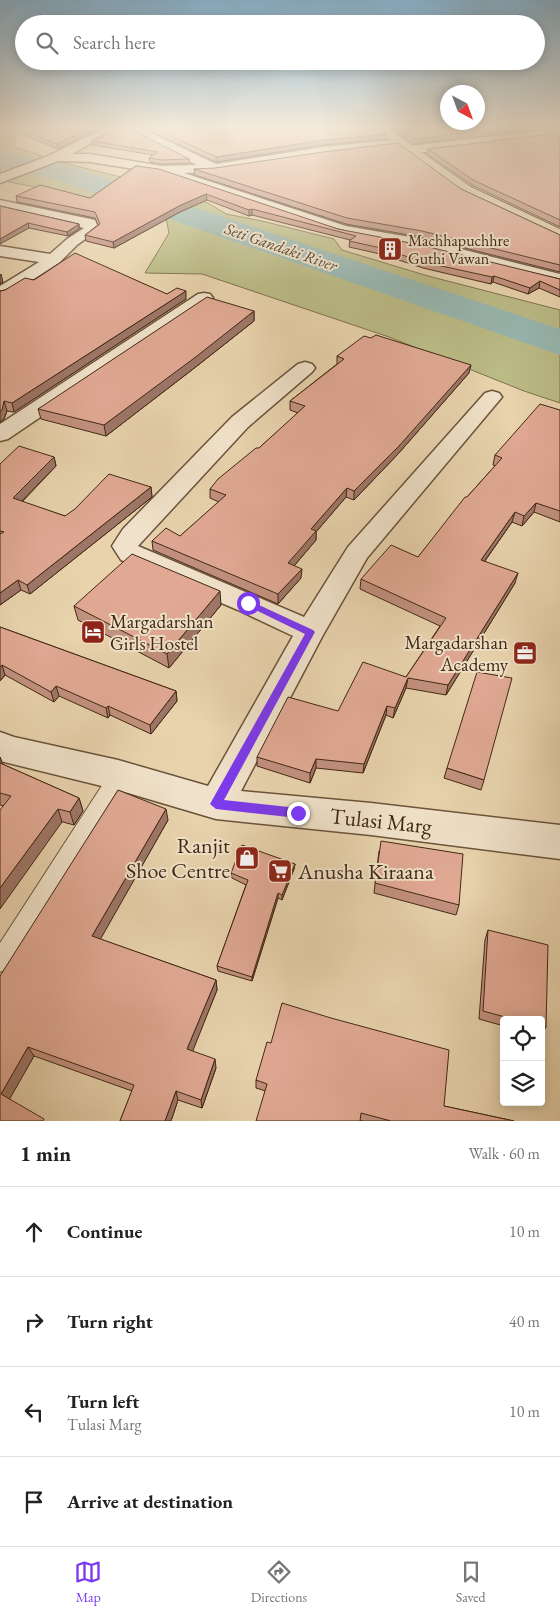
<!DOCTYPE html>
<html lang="en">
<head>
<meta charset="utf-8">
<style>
	:root { --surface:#fff; --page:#f2f2f2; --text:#222; --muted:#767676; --line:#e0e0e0; --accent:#7c3aed }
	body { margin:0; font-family:"EB Garamond",serif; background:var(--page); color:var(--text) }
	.controls { position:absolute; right:15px; bottom:15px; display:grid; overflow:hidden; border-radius:5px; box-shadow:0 2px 12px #0003 }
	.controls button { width:45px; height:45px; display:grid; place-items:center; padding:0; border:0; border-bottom:1px solid var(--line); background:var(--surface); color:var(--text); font:25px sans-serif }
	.compass { position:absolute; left:440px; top:85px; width:45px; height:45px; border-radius:50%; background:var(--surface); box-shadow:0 2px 12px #0003; rotate:139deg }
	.stop { position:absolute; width:15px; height:15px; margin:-11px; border:4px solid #7c3aed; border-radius:50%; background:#fff }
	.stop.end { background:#7c3aed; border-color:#fff; box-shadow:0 1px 5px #0008 }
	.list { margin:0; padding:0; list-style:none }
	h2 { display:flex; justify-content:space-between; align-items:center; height:65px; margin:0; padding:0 20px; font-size:21px }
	h2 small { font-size:16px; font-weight:400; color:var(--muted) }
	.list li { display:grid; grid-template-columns:32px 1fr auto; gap:15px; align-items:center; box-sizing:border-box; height:90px; padding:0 20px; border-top:1px solid var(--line) }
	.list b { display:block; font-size:19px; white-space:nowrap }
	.list p { margin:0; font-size:16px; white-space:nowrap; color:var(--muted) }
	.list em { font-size:16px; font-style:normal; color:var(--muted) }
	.icon { flex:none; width:28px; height:28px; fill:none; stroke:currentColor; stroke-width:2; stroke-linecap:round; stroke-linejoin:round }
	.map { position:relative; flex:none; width:560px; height:1121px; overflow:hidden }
	.search { position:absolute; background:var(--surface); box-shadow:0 2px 12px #0003; left:15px; right:15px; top:15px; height:55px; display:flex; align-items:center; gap:12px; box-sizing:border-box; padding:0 18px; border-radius:28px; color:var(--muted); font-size:19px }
	.sheet { height:425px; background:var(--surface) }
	nav { display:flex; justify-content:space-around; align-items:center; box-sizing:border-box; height:70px; border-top:1px solid var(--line); background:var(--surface); font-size:14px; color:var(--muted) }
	nav a { display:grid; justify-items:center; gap:2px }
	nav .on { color:var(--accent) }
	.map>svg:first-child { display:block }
	.green { fill:#bbbb86; stroke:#7e724d }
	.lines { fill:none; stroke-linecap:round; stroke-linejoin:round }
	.river { fill:#98b7b0; fill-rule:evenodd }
	.lane-casing { stroke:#6b533a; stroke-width:2 }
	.street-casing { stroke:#6b533a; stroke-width:3 }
	.secondary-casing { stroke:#412814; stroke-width:2 }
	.primary-casing { stroke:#412814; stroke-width:2 }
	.lane { fill:#f0e2ca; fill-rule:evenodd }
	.street { fill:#f0e2ca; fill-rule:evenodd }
	.secondary { fill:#f0e2ca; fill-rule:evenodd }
	.primary { fill:#e8d3ad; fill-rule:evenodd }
	.wall { fill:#c2917f; stroke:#412814 }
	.shaded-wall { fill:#9e7668; stroke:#412814 }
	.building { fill:#e1a994; stroke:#412814 }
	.route { fill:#7c3aed }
	.labels { text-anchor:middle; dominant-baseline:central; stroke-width:4; stroke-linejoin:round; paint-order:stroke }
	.far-poi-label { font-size:16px; fill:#412814; stroke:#f0e2ca; text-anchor:start }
	.far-water-label { font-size:16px; font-style:italic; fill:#574c3b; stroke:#f0e2ca }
	.poi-label { font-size:19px; fill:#412814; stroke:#f0e2ca; text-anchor:start }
	.near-street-label { font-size:22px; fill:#412814; stroke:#f0e2ca }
	.near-poi-label { font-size:22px; fill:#412814; stroke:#f0e2ca; text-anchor:end }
</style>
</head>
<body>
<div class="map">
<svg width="560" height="1121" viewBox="0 0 560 1121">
	<rect width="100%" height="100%" fill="#e8d3ad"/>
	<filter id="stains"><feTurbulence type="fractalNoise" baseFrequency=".004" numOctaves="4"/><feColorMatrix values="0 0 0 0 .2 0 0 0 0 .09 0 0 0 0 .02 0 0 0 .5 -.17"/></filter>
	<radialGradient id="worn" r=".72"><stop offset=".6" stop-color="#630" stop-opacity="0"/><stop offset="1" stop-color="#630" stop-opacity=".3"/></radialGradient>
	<path class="green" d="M0,127H13L15,147L60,162L133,180L208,203L226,214L262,221L334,239L342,250L428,276L560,310V403L524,391L389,337L202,274L145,273L169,233L166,218L107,202L0,180Z"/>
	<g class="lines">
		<path class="river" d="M0,150L86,171L560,329V355L66,183L0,166Z"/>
		<defs>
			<path id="lane" d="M118,767L124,770L127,775L124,780L7,969L0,972V943L112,770Z"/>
			<g id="street">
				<path d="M107,127H121L72,154H90L162,166L197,165L126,129L124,127H138L216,164L323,147L403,139L405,142L399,146L323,155L215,172L184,173L346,226L421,239L560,274V284L421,249L338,233L160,173L90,162L58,161L0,183V174L48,156Z"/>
				<path d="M0,200L95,220L99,229L77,245L60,262L6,297L0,298V286L39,262L0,256V246L50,254L67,239L84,228L0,208Z"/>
				<path d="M204,293L210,294L213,298L210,302L8,439L0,441V424L198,294Z"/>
				<path d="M305,362L312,364L315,368L312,372L248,427L138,546L304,617L348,547L485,393L492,391L499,393L502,397L367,558L323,635L241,791L371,803L560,825V859L371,835L216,819L118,790L0,761V732L14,737L118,760L208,786L293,636L238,610L121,560L112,546L123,529L232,417L298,364Z"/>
			</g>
			<path id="secondary" d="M560,128V136L409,154L403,150L409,146Z"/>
			<path id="primary" d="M373,127H386L471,187L560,229V240L461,193Z"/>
		</defs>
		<use href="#lane" class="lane-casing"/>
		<use href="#street" class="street-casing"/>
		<use href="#secondary" class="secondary-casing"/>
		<use href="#primary" class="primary-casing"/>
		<use href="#lane" class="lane"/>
		<use href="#street" class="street"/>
		<use href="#secondary" class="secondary"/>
		<use href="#primary" class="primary"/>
	</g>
	<g class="wall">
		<path d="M4,127H103L58,149Z"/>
		<path d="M118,127L189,159L190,163L162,164L150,162L149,158L153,155L93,145L92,141Z"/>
		<path d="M141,127H376L386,139L323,145L216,162Z"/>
		<path d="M389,127H560L413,144Z"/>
		<path d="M560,133V227L472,185L427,154L428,149Z"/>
		<path d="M136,166L338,229L560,279V297L539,288L528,294L493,282L491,284L423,268L380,254L349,247L350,240L252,215L249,216L207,200L180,212L114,248L86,241L85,235L98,225L95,218L17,202L16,196L90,198Z"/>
		<path d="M194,169L461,189L560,235V272L421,237L346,224L195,175Z"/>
		<path d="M0,206L79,224V229L68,236L29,228Z"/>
		<path d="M34,280L167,294L186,299L14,412L7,411L4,419L0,422V291L5,290Z"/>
		<path d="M254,311V321L197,366L106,436L41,419L38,409Z"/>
		<path d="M337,356L469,373L398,454L354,500L346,497L316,532V540L294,566L301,578L278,604L153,550L152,541L180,536L219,502L210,498V489L259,448L298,413L290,410V401L337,364Z"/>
		<path d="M560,410V522L534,512L522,526L512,522L485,561L515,583L446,695L406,688L393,718L386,715L363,773L316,768L310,783L257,766V757L338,711L406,677L440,626L360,589L361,579L418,557L467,497L495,466L493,465L495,455Z"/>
		<path d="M54,457L56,466L22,502L65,516L151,487L152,497L30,594L21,590L0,605V464Z"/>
		<path d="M221,605L169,668L78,620L74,606Z"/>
		<path d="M0,627L176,691L177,701L151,734L110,715L108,718L59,696L54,702L5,675L0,681Z"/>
		<path d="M0,757L2,764L79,798L83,811L74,825L0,805Z"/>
		<path d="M447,768L484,780L481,790L444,778Z"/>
		<path d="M168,820L100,939L216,980L217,990L192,1051L216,1068L202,1108L178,1100L171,1121H120L132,1091L34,1056L9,1099L0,1121V976Z"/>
		<path d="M379,851L459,905L456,915L374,893Z"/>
		<path d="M295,864L294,869L282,900L278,898L252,981L218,971L217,966L246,885L232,878L231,873Z"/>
		<path d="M488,930L546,1027L541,1035V1020H504V1026L479,1019L485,940Z"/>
		<path d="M256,1080L444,1106L514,1121H363L256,1088Z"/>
	</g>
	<g class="shaded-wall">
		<path d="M93,127H103L58,149L57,144Z"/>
		<path d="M518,127H560L413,144V139Z"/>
		<path d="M386,134V139L323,145L216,162V157L323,140Z"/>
		<path d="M206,194L207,200L180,212L114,248L113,242L179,206Z"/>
		<path d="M252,209V215L249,216V210Z"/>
		<path d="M28,223L29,228L0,244V239Z"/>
		<path d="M79,224V229L68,236L67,232Z"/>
		<path d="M1,274L3,282L0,284V275Z"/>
		<path d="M494,276L493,282L491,284L492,277Z"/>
		<path d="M540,281L539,288L528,294L530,288Z"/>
		<path d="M186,291V299L14,412L12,403Z"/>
		<path d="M254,311V321L197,366L106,436L104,425Z"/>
		<path d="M471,365L469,373L398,454L354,500V491Z"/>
		<path d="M4,401L7,411L4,419L0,422V411Z"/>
		<path d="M54,457L56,466L15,508L13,498Z"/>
		<path d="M151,487L152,497L30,594L27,585Z"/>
		<path d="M347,488L346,497L316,532V540L288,573V563L311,529Z"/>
		<path d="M536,503L534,512L522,526L524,516Z"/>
		<path d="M515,512L512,522L479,569L481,560Z"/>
		<path d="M302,569L301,578L278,604V594Z"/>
		<path d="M518,573L515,583L446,695L448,685Z"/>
		<path d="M18,580L21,590L0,605V593Z"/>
		<path d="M220,591L221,605L169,668L167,654Z"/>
		<path d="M2,665L5,675L0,681V667Z"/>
		<path d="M408,678L406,688L393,718L395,708Z"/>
		<path d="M56,686L59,696L54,702L51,692Z"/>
		<path d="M176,691L177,701L151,734L150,725Z"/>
		<path d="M108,706L110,715L108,718L106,708Z"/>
		<path d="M387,706L386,715L363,773L364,764Z"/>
		<path d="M0,757L3,764L0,768Z"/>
		<path d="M316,759V768L310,783V773Z"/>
		<path d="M79,798L83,811L74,825L70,812Z"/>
		<path d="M58,809L62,822L0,909V888Z"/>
		<path d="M166,809L168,820L96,947L92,936Z"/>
		<path d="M295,864L294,869L282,900V895Z"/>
		<path d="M278,893V898L252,981V977Z"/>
		<path d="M216,980L217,990L190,1058L187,1049Z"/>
		<path d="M28,1047L34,1056L8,1102L1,1094Z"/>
		<path d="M215,1059L216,1068L202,1108L201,1100Z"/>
		<path d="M176,1091L178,1100L171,1121H165Z"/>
	</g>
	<g class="building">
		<path d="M15,127H93L57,144Z"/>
		<path d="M118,127H127L189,159L162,160L149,158L158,152L92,141Z"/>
		<path d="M151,127H376L386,134L323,140L216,157Z"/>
		<path d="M396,127H518L413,139Z"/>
		<path d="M560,133V220L473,180L428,149Z"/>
		<path d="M398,143L461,189L560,235V265L422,231L347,218L194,169L215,168L323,152Z"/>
		<path d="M136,166L159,169L338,229L421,245L560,279V290L540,281L530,288L494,276L492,277L423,262L381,248L349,241L356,236L252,209L249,210L206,194L179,206L113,242L85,235L100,224L95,212L16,196L40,185L90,198Z"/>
		<path d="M0,206L79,224L67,232L28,223L0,239Z"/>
		<path d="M75,253L167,294L177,288L186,291L12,403L4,401L2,410L0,411V291L5,290L25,278L34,280Z"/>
		<path d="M207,297L254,311L197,356L104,425L38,409Z"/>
		<path d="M376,335L471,365L399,446L354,491L347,488L311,529L316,531L288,563L302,569L278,594L152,541L166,528L180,536L226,495L210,489L218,479L256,448H259L305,406L290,401L344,359L337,356L364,336L371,338Z"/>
		<path d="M540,404L560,410V511L536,503L524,516L515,512L481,560L518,573L448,685L408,678L395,708L387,706L364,764L316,759L310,773L257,757L288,697L338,711L363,662L406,677L446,618L361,579L391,545L418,557L465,497H467L502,458L495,455Z"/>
		<path d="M19,446L54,457L13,498L65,516L75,509L109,474L151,487L27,585L18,580L0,593V534L4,532L0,531V464Z"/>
		<path d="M132,554L220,591L167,654L74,606Z"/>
		<path d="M0,627L176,691L150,725L108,706L106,708L56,686L51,692L2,665L0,667Z"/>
		<path d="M477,672L512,678L484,780L447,768Z"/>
		<path d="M0,763L79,798L70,812L58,809L0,888V810L11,796L0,793Z"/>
		<path d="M118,790L166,809L92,936L216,980L187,1049L215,1059L201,1100L176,1091L165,1121H120L134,1085L28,1047L1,1094L44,1119L43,1121H0V976Z"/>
		<path d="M381,841L463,854L459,905L375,883Z"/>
		<path d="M242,845L295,864L282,895L278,893L252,977L217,966L248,880L231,873Z"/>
		<path d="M488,930L548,945L546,1027L541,1026V1020H516L483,1011Z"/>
		<path d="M282,1003L331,1018L449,1050L444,1106L514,1121H391L361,1113L360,1121H256L267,1084L256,1080L267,1042L271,1043Z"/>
	</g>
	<linearGradient id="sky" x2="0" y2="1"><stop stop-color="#88b5d2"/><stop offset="0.45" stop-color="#f5ebda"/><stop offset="1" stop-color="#f5ebda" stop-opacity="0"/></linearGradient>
	<rect width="560" height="284" fill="url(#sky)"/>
	<path class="route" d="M248,600L313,630L315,632L224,800L298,808L303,813L298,818L216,809L210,804L305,634L245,605L243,603Z"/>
	<defs>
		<symbol id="building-square" viewBox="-11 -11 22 22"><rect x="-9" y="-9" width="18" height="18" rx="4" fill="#8f2418" stroke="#f0e2ca"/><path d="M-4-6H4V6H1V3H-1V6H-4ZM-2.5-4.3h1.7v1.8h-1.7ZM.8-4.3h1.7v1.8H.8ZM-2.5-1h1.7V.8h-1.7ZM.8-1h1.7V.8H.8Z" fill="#fff"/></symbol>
		<symbol id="hotel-square" viewBox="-11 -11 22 22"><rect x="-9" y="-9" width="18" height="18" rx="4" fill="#8f2418" stroke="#f0e2ca"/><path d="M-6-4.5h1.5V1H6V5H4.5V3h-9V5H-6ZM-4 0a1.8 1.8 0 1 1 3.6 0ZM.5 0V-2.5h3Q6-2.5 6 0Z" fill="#fff"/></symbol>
		<symbol id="office-square" viewBox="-11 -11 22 22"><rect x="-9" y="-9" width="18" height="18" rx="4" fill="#8f2418" stroke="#f0e2ca"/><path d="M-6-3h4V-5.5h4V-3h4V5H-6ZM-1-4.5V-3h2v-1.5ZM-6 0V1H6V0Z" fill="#fff"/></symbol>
		<symbol id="shop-square" viewBox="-11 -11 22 22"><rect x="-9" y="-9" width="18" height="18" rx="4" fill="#8f2418" stroke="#f0e2ca"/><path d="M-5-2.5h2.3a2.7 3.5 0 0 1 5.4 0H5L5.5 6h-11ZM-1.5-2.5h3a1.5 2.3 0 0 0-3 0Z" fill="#fff"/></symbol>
		<symbol id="supermarket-square" viewBox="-11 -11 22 22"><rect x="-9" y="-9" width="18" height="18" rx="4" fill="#8f2418" stroke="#f0e2ca"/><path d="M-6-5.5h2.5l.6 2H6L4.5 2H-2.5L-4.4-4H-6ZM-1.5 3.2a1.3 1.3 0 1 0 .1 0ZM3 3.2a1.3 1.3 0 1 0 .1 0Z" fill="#fff"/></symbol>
	</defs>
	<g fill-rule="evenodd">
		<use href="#building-square" x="376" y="235" width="28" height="28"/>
		<use href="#hotel-square" x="79" y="618" width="28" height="28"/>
		<use href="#office-square" x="511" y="639" width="28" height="28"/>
		<use href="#shop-square" x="233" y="844" width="28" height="28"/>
		<use href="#supermarket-square" x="266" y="857" width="28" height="28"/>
	</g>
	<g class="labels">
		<g class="far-poi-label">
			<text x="408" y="240">Machhapuchhre<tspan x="408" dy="18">Guthi Vawan</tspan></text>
		</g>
		<g class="far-water-label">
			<text transform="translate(281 247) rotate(19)">Seti Gandaki River</text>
		</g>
		<g class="poi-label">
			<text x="110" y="621">Margadarshan<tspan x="110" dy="22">Girls Hostel</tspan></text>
			<text x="508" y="642" text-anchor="end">Margadarshan<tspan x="508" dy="22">Academy</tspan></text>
		</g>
		<g class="near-street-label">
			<text transform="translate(381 821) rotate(6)">Tulasi Marg</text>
		</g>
		<g class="near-poi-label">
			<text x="230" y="845">Ranjit<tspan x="230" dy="25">Shoe Centre</tspan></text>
			<text x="298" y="871" text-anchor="start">Anusha Kiraana</text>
		</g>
	</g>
	<rect width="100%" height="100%" filter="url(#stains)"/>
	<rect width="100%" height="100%" fill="url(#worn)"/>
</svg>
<div class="controls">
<button><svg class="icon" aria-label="locate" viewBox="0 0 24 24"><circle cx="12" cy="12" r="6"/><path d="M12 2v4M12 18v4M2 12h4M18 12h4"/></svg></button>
<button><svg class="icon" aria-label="layers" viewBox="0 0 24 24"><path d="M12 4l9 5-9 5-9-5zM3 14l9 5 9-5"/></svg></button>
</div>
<svg class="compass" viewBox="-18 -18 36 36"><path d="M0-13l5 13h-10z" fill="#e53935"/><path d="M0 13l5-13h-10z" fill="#767676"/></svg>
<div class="stop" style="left:248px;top:603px"></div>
<div class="stop end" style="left:298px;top:813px"></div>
<div class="search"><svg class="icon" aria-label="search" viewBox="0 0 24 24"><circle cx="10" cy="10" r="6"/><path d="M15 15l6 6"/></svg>Search here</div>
</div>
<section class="sheet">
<h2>1 min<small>Walk · 60 m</small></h2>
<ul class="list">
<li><svg class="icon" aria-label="ahead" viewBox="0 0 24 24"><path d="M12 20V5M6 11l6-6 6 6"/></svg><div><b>Continue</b></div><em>10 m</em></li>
<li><svg class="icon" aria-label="right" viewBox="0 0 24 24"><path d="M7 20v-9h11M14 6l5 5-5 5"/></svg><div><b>Turn right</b></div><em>40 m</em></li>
<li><svg class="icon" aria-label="left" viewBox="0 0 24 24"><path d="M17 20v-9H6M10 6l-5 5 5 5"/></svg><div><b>Turn left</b><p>Tulasi Marg</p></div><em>10 m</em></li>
<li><svg class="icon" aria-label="arrive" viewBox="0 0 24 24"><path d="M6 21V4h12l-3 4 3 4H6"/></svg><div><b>Arrive at destination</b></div></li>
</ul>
</section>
<nav>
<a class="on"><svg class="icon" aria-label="map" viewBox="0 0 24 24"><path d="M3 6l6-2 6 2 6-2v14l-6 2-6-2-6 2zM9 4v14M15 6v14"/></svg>Map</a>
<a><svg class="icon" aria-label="directions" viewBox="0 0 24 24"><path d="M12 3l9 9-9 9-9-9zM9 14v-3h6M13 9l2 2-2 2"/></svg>Directions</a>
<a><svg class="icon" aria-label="saved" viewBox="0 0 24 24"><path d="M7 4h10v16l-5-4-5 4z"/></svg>Saved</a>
</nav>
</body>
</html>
